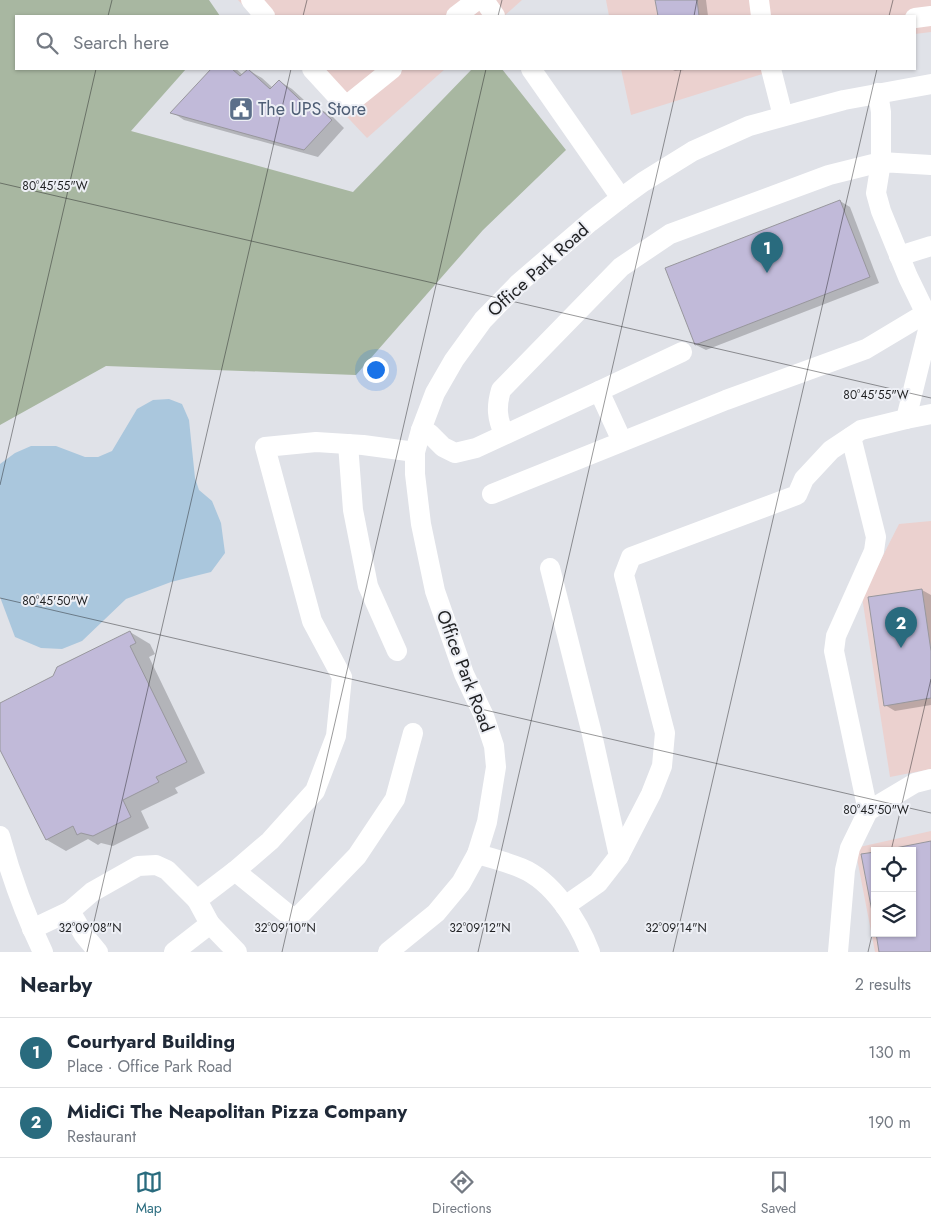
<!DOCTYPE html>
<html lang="en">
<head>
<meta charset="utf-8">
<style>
	:root { --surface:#fff; --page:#f6f6f7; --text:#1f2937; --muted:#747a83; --line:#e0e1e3; --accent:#296b7e }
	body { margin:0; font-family:Jost,sans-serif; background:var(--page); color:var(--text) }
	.controls { position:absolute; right:15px; bottom:15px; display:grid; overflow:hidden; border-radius:0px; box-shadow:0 1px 4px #0004 }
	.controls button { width:45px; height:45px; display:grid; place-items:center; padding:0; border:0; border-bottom:1px solid var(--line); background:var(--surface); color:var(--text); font:25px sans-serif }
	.you { position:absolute; left:375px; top:369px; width:18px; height:18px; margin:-12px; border:4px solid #fff; border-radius:50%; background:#1a73e8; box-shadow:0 0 0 8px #1a73e833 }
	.badge { display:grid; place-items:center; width:32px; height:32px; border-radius:50%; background:var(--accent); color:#fff; font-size:16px; font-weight:700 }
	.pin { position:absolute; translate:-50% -41px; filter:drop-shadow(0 1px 2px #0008) }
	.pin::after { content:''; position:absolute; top:26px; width:18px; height:15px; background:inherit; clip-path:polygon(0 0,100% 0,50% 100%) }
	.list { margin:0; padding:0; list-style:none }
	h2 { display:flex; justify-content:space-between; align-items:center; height:65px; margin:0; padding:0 20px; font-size:21px }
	h2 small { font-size:16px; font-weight:400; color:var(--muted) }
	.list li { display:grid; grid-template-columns:32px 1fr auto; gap:15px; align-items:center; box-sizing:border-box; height:70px; padding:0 20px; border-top:1px solid var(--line) }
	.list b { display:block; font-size:19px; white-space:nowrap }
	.list p { margin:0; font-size:16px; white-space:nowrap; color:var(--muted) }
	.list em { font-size:16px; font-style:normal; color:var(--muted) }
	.icon { flex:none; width:28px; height:28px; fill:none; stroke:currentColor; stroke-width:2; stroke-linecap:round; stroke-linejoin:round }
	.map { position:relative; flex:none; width:931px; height:952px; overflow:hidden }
	.search { position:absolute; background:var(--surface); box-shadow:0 1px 4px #0004; left:15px; right:15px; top:15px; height:55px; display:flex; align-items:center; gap:12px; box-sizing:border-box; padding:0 18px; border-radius:0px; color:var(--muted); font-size:19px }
	.sheet { height:205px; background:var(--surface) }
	nav { display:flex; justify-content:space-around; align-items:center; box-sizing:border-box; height:70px; border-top:1px solid var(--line); background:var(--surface); font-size:14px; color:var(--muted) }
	nav a { display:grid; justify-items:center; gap:2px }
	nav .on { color:var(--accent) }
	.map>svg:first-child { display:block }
	.commercial { fill:#ebd1cf; fill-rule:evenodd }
	.green { fill:#a8b7a1 }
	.water { fill:#aac7dd }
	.shadow { fill:#0003 }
	.building { fill:#c1bad9; stroke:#98979d }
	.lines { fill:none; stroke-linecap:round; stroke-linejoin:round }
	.minor { stroke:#fff; stroke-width:20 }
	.ticks { fill:none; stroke:#1f2022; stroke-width:1; stroke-opacity:0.45 }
	.labels { text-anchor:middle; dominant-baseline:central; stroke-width:4; stroke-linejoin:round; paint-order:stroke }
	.service-label { font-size:18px; fill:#4e5e75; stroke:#edeff5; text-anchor:start }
	.street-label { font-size:18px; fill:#1f2022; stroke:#edeff5 }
	.ticks-label { font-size:12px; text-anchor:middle; fill:#1f2022; stroke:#edeff5; stroke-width:4; stroke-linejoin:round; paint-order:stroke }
</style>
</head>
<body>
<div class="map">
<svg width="931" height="952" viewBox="0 0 931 952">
	<rect width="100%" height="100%" fill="#e0e2e8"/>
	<g class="commercial">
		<path d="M238,0H522L504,16H253Z"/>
		<path d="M606,0H931V32L915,34V16H609Z"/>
		<path d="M302,69H445L367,138Z"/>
		<path d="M621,69H778L631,115Z"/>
		<path d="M931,521V769L890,777L862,597L899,524Z"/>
		<path d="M931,831V952H875L855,848ZM875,851H912V933H875Z"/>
	</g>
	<path class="green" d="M0,0H209L220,16H16V69H186L131,131L353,192L472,69H502L566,150L483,230L356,375L106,366L0,425Z"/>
	<path class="water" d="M169,399L182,404L189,420L195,478L199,490L212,501L221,523L225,553L211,572L171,582L126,599L82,641L62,649L41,648L15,637L0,597V464L15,453L31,446H56L85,457H98L112,451L137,409L153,400Z"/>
	<g class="shadow">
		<path d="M657,0H706L708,16H659Z"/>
		<path d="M212,69H236L243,75L248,70L262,78L273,88L279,81L292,89L316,111L318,108L332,116L344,128L318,157L184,120L172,112Z"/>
		<path d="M671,69H694L675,71Z"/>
		<path d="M840,201L850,207L879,283L706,350L696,345L667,269Z"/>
		<path d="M922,590L931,595V705L895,711L885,705Z"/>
		<path d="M130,632L150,644L155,654L149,657L205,773L175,788L178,793L141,811L149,828L113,846L101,843L98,845L88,839L66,851L47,840L0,748V704L54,677Z"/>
	</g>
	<g class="building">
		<path d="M655,0H697L699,16H658Z"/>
		<path d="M211,69H232L240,76L248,69L270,89L279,80L313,112L318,107L332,120L304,150L170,113Z"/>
		<path d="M840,200L870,277L695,345L665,268Z"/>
		<path d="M922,589L931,651V698L884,706L868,597Z"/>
		<path d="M130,631L136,643L130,646L187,762L156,777L159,782L123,800L131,817L93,836L81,833L77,835L73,826L46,840L0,750V703L53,676L57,667Z"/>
		<path d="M931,841V952H879L876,933H912V851H880Z"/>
		<path d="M875,852V927L861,854Z"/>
	</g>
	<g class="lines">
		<g class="minor">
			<path d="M251,0L265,16"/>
			<path d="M484,0L495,16"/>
			<path d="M759,0L761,16"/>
			<path d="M456,16L477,0"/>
			<path d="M915,18L931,16"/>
			<path d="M312,69L346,106L392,69"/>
			<path d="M531,69L621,198"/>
			<path d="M771,69L783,116"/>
			<path d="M899,256L931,246"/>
			<path d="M599,391L682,352"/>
			<path d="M906,419L931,414"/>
			<path d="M421,430L430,434L443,447L455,453L476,448L599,391L622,441"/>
			<path d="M504,434C497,418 496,407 501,390L621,267L670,234L829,175L881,162V112L878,93"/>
			<path d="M851,437L876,537L874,551L836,636L834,651L868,811"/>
			<path d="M348,444L353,510L368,586L397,651"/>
			<path d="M492,494L726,400L866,349L926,313L931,311"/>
			<path d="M550,568L591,730L619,856L598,883L565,906"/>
			<path d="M413,733L395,799L357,856L295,920L235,871L270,841L315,791L336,736L342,677L312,621L265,447L316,442L363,445L415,452"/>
			<path d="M0,836C11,876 25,915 43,952"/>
			<path d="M477,854C491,858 507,862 521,868C553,881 578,921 590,952"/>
			<path d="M619,856L651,794L662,766L665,733L624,575L631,557L797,495L804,479L831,450L861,430L906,419L930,322L908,277L881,211L876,193L881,162L931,165"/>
			<path d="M235,871L197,900L210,924L237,952"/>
			<path d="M70,911L84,935L98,952"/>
			<path d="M32,929L70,911L92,892L138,866L156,865L167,870L197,900"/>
			<path d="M174,952L210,924"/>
			<path d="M388,952L436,913L461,883L477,854L487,822L496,767L494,746L484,716L464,674L435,591L421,524L415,474V452L421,430L435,393L454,360L483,320L519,283L590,222L621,198L643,182L693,151L749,126L803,111L844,100L931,84"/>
			<path d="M838,952L845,870L850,848L868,811L915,783L931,779"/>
		</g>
	</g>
	<path class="ticks" d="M108,16L112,0M303,16L307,0M498,16L502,0M694,16L697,0M889,16L893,0M0,183L931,398M0,485L96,69M0,598L931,813M891,851L931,679M87,952L291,69M282,952L486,69M478,952L681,69M673,952L877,69M868,952L875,922"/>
	<defs>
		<symbol id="civic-square" viewBox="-11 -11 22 22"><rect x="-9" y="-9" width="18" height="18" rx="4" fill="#5c6f8a" stroke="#edeff5"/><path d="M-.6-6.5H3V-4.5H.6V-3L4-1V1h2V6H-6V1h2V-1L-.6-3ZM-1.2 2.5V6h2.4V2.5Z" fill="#fff"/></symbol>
	</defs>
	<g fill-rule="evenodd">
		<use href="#civic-square" x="227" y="95" width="28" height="28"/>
	</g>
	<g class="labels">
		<g class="service-label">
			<text x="258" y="109">The UPS Store</text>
		</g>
		<g class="street-label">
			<text transform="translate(538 270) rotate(-42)">Office Park Road</text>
			<text transform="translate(465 671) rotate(69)">Office Park Road</text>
		</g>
	</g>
	<g class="ticks-label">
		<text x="55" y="190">80°45'55"W</text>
		<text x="876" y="399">80°45'55"W</text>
		<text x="55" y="605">80°45'50"W</text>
		<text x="876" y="814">80°45'50"W</text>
		<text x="90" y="932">32°09'08"N</text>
		<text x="285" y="932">32°09'10"N</text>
		<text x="480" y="932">32°09'12"N</text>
		<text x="676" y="932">32°09'14"N</text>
	</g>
</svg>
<div class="controls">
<button><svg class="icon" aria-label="locate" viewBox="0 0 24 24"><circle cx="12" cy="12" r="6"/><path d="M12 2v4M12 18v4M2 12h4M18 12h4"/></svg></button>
<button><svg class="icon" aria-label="layers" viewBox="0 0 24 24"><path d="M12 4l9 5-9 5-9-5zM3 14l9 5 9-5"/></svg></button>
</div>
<div class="you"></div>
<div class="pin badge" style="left:767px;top:273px">1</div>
<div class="pin badge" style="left:901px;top:648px">2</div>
<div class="search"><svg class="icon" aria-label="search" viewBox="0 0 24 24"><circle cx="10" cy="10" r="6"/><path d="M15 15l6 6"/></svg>Search here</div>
</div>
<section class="sheet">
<h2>Nearby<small>2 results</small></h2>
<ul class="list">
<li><span class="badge">1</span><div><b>Courtyard Building</b><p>Place · Office Park Road</p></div><em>130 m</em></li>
<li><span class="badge">2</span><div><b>MidiCi The Neapolitan Pizza Company</b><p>Restaurant</p></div><em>190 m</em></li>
</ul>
</section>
<nav>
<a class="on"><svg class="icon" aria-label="map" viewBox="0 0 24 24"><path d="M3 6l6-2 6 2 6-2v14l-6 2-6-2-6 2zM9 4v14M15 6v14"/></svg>Map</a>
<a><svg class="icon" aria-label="directions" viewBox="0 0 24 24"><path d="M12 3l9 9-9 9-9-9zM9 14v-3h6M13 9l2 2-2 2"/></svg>Directions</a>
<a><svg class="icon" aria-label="saved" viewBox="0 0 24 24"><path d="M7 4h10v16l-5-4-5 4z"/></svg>Saved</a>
</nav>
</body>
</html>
